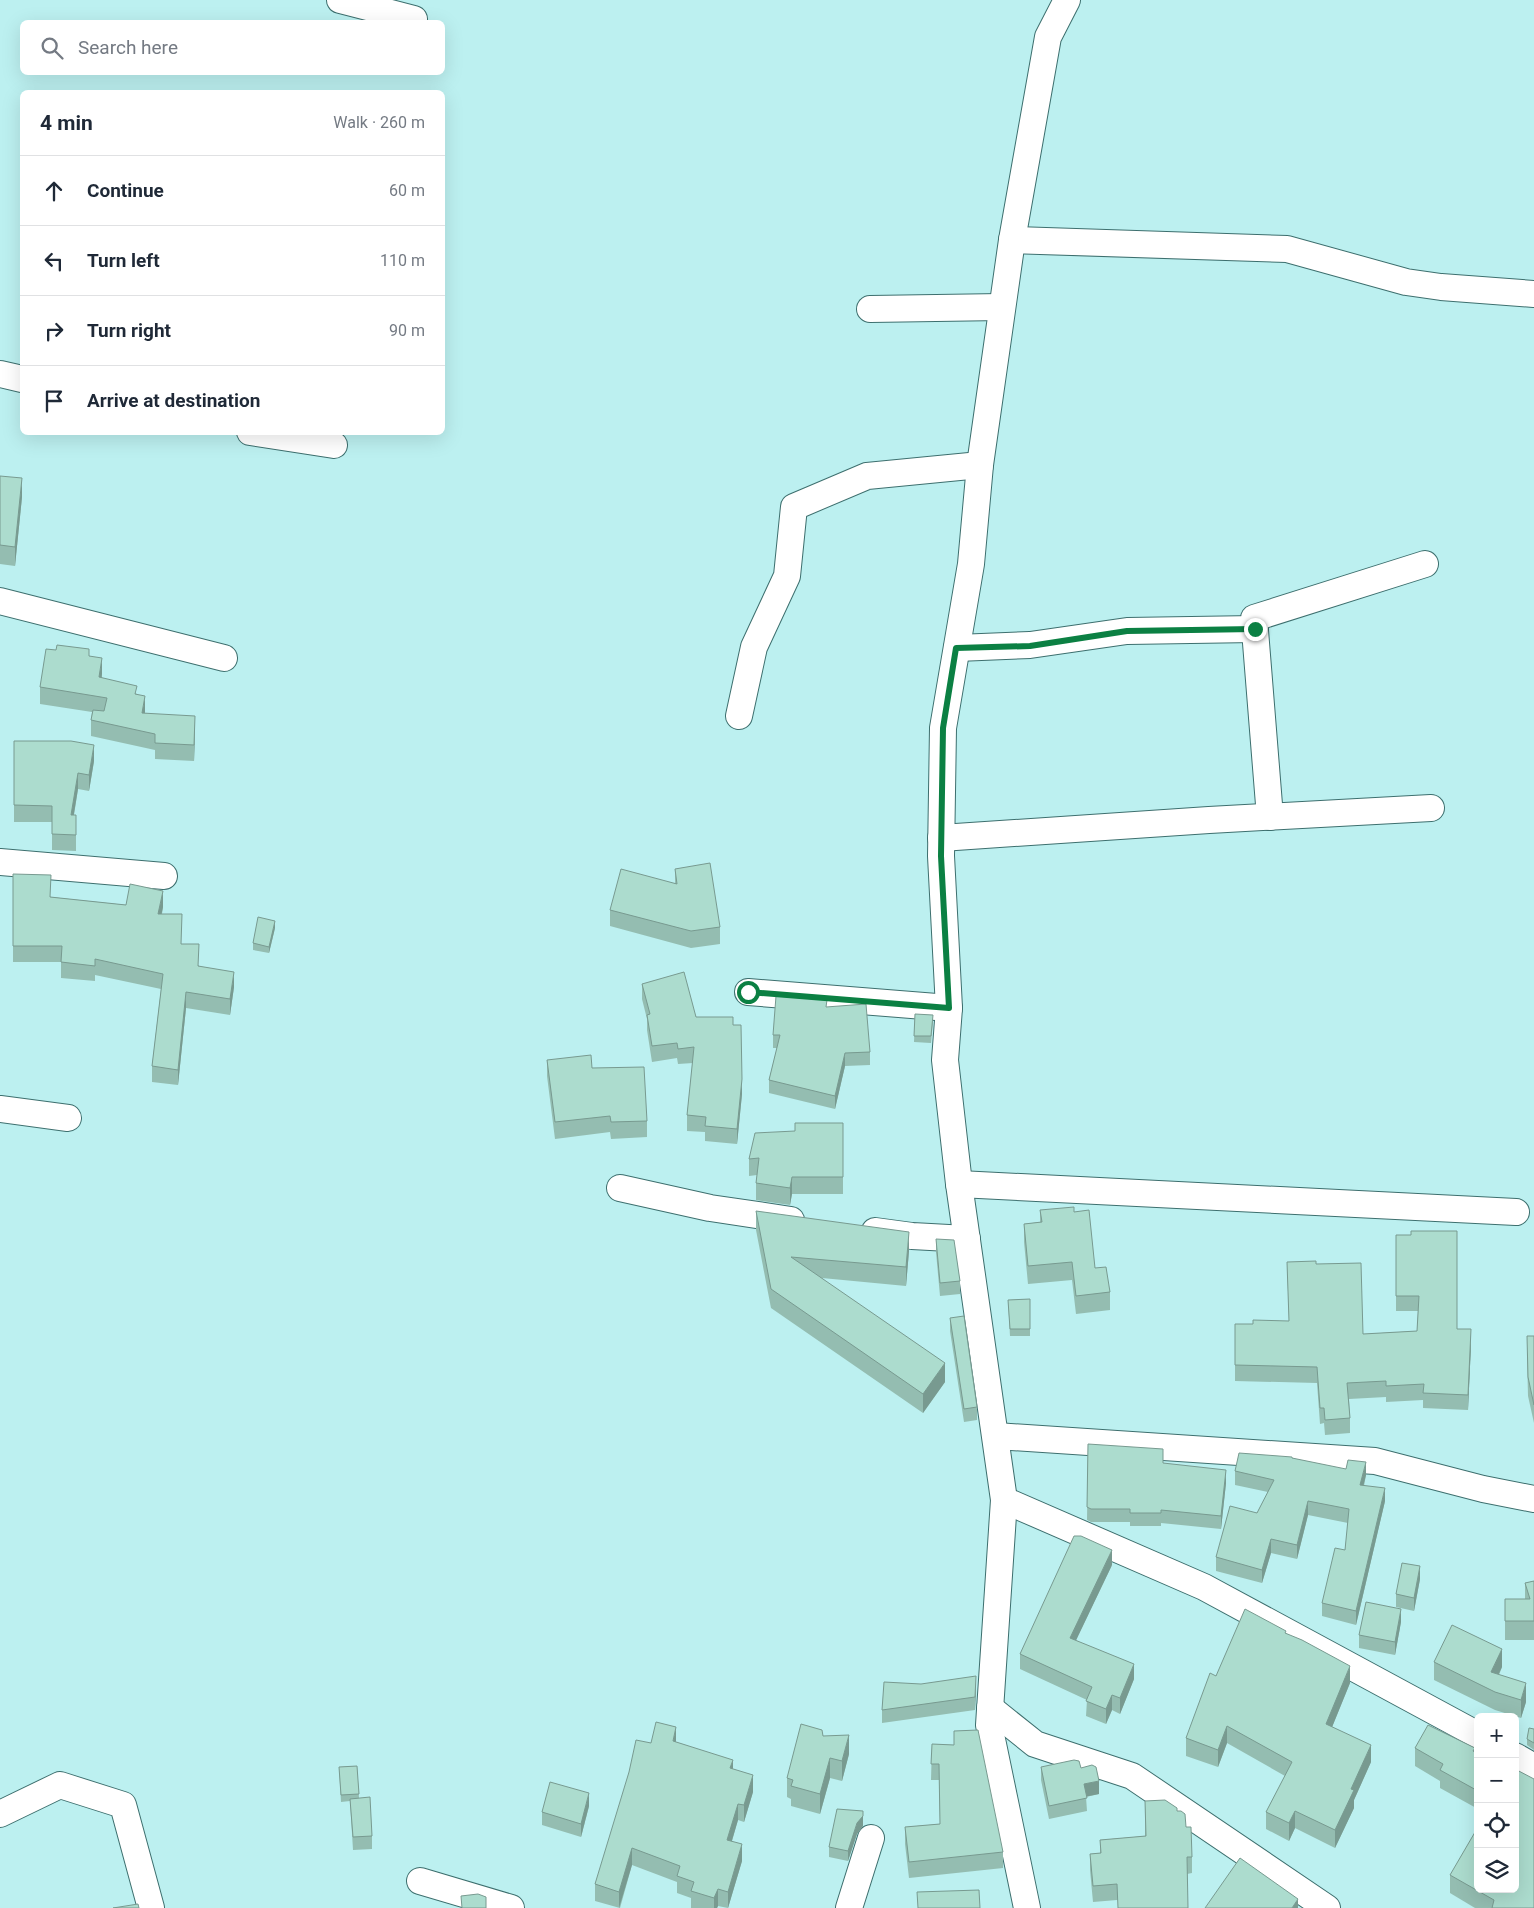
<!DOCTYPE html>
<html lang="en">
<head>
<meta charset="utf-8">
<style>
	:root { --surface:#fff; --page:#f6f6f7; --text:#1f2937; --muted:#747a83; --line:#e0e1e3 }
	body { margin:0; font-family:Roboto,sans-serif; background:var(--page); color:var(--text) }
	.controls { position:absolute; right:15px; bottom:15px; display:grid; overflow:hidden; border-radius:8px; box-shadow:0 5px 20px #0002 }
	.controls button { width:45px; height:45px; display:grid; place-items:center; padding:0; border:0; border-bottom:1px solid var(--line); background:var(--surface); color:var(--text); font:25px sans-serif }
	.stop { position:absolute; width:15px; height:15px; margin:-11px; border:4px solid #0b8043; border-radius:50%; background:#fff }
	.stop.end { background:#0b8043; border-color:#fff; box-shadow:0 1px 5px #0008 }
	.list { margin:0; padding:0; list-style:none }
	h2 { display:flex; justify-content:space-between; align-items:center; height:65px; margin:0; padding:0 20px; font-size:21px }
	h2 small { font-size:16px; font-weight:400; color:var(--muted) }
	.list li { display:grid; grid-template-columns:32px 1fr auto; gap:15px; align-items:center; box-sizing:border-box; height:70px; padding:0 20px; border-top:1px solid var(--line) }
	.list b { display:block; font-size:19px; white-space:nowrap }
	.list em { font-size:16px; font-style:normal; color:var(--muted) }
	.icon { flex:none; width:28px; height:28px; fill:none; stroke:currentColor; stroke-width:2; stroke-linecap:round; stroke-linejoin:round }
	.map { position:relative; flex:none; width:1534px; height:1908px; overflow:hidden }
	.search { position:absolute; background:var(--surface); box-shadow:0 5px 20px #0002; left:20px; top:20px; width:425px; height:55px; display:flex; align-items:center; gap:12px; box-sizing:border-box; padding:0 18px; border-radius:8px; color:var(--muted); font-size:19px }
	.panel { position:absolute; background:var(--surface); box-shadow:0 5px 20px #0002; left:20px; top:90px; width:425px; height:345px; border-radius:8px }
	.map>svg:first-child { display:block }
	.lines { fill:none; stroke-linecap:round; stroke-linejoin:round }
	.street-casing { stroke:#3d6f6e; stroke-width:28 }
	.street { stroke:#fff; stroke-width:26 }
	.wall { fill:#94bdb1 }
	.shaded-wall { fill:#789a90 }
	.building { fill:#acdcce; stroke:#789a90 }
	.route { stroke:#0b8043; stroke-width:6 }
</style>
</head>
<body>
<div class="map">
<svg width="1534" height="1908" viewBox="0 0 1534 1908">
	<rect width="100%" height="100%" fill="#bcf0f0"/>
	<g class="lines">
		<defs>
			<g id="street">
				<path d="M340,0L414,19"/>
				<path d="M1012,240L1287,249L1406,282L1441,287L1534,294"/>
				<path d="M870,309L1002,307"/>
				<path d="M0,374L22,379"/>
				<path d="M250,432L334,445"/>
				<path d="M0,601L224,658"/>
				<path d="M957,648L1030,645L1127,631L1255,629"/>
				<path d="M739,716L754,647L787,576L794,507L867,476L980,465"/>
				<path d="M1270,817L1254,618L1425,564"/>
				<path d="M941,838L1209,820L1431,808"/>
				<path d="M0,862L164,876"/>
				<path d="M748,992L949,1008"/>
				<path d="M0,1109L68,1118"/>
				<path d="M959,1184L1516,1212"/>
				<path d="M620,1188L710,1208L791,1220"/>
				<path d="M875,1231L912,1236L967,1239"/>
				<path d="M996,1436L1375,1461L1483,1489L1534,1499"/>
				<path d="M1004,1500L1204,1587L1478,1735"/>
				<path d="M990,1708L1035,1744L1132,1776L1327,1908"/>
				<path d="M1515,1756L1534,1767"/>
				<path d="M0,1814L60,1785L123,1805L151,1908"/>
				<path d="M420,1881L511,1908"/>
				<path d="M849,1908L871,1838"/>
				<path d="M1027,1908L989,1725L1004,1500L959,1184L945,1060L949,1008L941,856L943,728L971,564L980,465L1012,240L1048,37L1067,0"/>
			</g>
		</defs>
		<use href="#street" class="street-casing"/>
		<use href="#street" class="street"/>
	</g>
	<g class="wall">
		<path d="M0,476L22,497L15,566L0,564Z"/>
		<path d="M89,656L102,674V678L137,694L145,713L195,732L194,761L155,759V750L91,736V720L92,712L40,704V687Z"/>
		<path d="M14,741L94,761L89,791L78,789L74,815H76V851L52,850V822H14Z"/>
		<path d="M675,869L720,927V944L691,948L610,926V910L675,883Z"/>
		<path d="M13,874L51,897L126,905L163,907L162,914L181,944L199,966L234,987L230,1015L186,1008L178,1085L152,1082V1066L161,989L95,975V981L61,978V962H13Z"/>
		<path d="M275,928L269,953L253,950V943Z"/>
		<path d="M642,984L696,1017L733,1025L742,1094L737,1144L705,1141V1132L687,1131V1115L693,1063L678,1064L677,1058L652,1062L647,1030V1019L642,999Z"/>
		<path d="M827,1007L870,1052V1065L845,1066L835,1109L769,1093V1080L777,1048H773V1035Z"/>
		<path d="M915,1014L933,1022L931,1043L914,1042Z"/>
		<path d="M547,1060L592,1068L647,1121V1137L611,1139L610,1132L555,1139L547,1076Z"/>
		<path d="M843,1123V1194H792L790,1205L756,1200V1183L757,1175L749,1176V1159L795,1131Z"/>
		<path d="M1040,1210L1074,1212L1095,1268L1110,1292V1310L1076,1314L1072,1280L1028,1284L1024,1242V1224L1040,1222Z"/>
		<path d="M756,1211L909,1251L906,1286L822,1278L945,1382L923,1413L771,1308L756,1230Z"/>
		<path d="M1396,1235L1457,1329L1471,1345L1468,1410L1423,1408V1400L1386,1402V1397L1349,1399L1350,1418V1433L1325,1435L1324,1423L1320,1424L1317,1383L1235,1381V1324H1253L1289,1321L1287,1262L1316,1264L1363,1334L1417,1331L1418,1311H1396Z"/>
		<path d="M936,1239L960,1281V1294L940,1296L936,1252Z"/>
		<path d="M1030,1299V1336H1010L1008,1300Z"/>
		<path d="M950,1318L977,1407V1420L964,1422L950,1331Z"/>
		<path d="M1534,1336V1423L1528,1396L1527,1355Z"/>
		<path d="M1088,1444L1163,1463L1226,1483L1221,1529L1161,1523V1526H1130V1522H1091L1087,1520Z"/>
		<path d="M1292,1458L1366,1475L1364,1486L1385,1501L1356,1625L1322,1616V1603L1345,1550L1348,1523L1308,1515L1297,1559L1271,1553L1262,1583L1216,1571V1557L1257,1513L1268,1492L1235,1485V1471Z"/>
		<path d="M1112,1565L1076,1640L1134,1679L1120,1714L1112,1710L1106,1724L1086,1716L1087,1700L1020,1669V1654Z"/>
		<path d="M1420,1579L1414,1611L1396,1607V1594Z"/>
		<path d="M1534,1581V1640H1505V1599H1525V1583Z"/>
		<path d="M1401,1622L1395,1655L1359,1648V1635Z"/>
		<path d="M1286,1633L1350,1683L1332,1727L1371,1762L1354,1800V1808L1335,1848L1295,1828L1289,1841L1266,1829V1812L1285,1776L1227,1743L1218,1767L1186,1756V1738L1216,1676Z"/>
		<path d="M1434,1662L1502,1667L1499,1675L1526,1702L1521,1718L1495,1710L1434,1680Z"/>
		<path d="M976,1689L975,1710L882,1723V1710Z"/>
		<path d="M1534,1729V1750L1527,1745V1739Z"/>
		<path d="M954,1731L1003,1852V1868L909,1878L905,1844V1827L940,1824L939,1780H931L932,1744L954,1745Z"/>
		<path d="M823,1736L849,1754L842,1781L830,1778L820,1814L791,1806V1799L787,1797V1778Z"/>
		<path d="M676,1742L733,1769L753,1792L744,1822L738,1820L732,1841L742,1861L728,1908L718,1906L717,1908H691V1898L677,1893V1882L632,1865L620,1908L595,1901V1884L651,1743Z"/>
		<path d="M1415,1748L1475,1752L1478,1754V1809L1440,1788V1781L1415,1766Z"/>
		<path d="M357,1766L359,1798L372,1836V1849L353,1850L350,1801L341,1802L339,1767Z"/>
		<path d="M1041,1767L1081,1768L1099,1794L1086,1797L1087,1811L1049,1819L1041,1780Z"/>
		<path d="M1145,1801L1177,1811L1186,1827L1192,1857V1873L1187,1874L1117,1900L1093,1902L1090,1870V1854L1100,1853V1840L1145,1836Z"/>
		<path d="M589,1806L581,1837L542,1825V1812Z"/>
		<path d="M863,1826L857,1834L848,1861L829,1857V1847Z"/>
		<path d="M1450,1875L1534,1908H1475L1450,1893Z"/>
	</g>
	<g class="shaded-wall">
		<path d="M22,478V497L15,566V547Z"/>
		<path d="M102,658V674L99,693V677Z"/>
		<path d="M145,696V712L142,729V713Z"/>
		<path d="M195,716V732L194,761V745Z"/>
		<path d="M94,745V761L89,791V775Z"/>
		<path d="M78,773V789L71,831V815Z"/>
		<path d="M163,891V907L158,930V914Z"/>
		<path d="M275,921V928L269,953V947Z"/>
		<path d="M234,972V987L230,1015V999Z"/>
		<path d="M186,992V1008L178,1085V1070Z"/>
		<path d="M845,1053V1066L835,1109V1096Z"/>
		<path d="M742,1079V1094L737,1144V1129Z"/>
		<path d="M792,1177V1194L790,1205V1188Z"/>
		<path d="M909,1232V1251L906,1286V1267Z"/>
		<path d="M1471,1329V1345L1468,1410V1395Z"/>
		<path d="M945,1363V1382L923,1413V1394Z"/>
		<path d="M1366,1462V1475L1360,1499V1485Z"/>
		<path d="M1226,1470V1483L1221,1529V1516Z"/>
		<path d="M1385,1488V1501L1356,1625V1611Z"/>
		<path d="M1308,1501V1515L1297,1559V1545Z"/>
		<path d="M1271,1539V1553L1262,1583V1570Z"/>
		<path d="M1112,1550V1565L1070,1653V1638Z"/>
		<path d="M1420,1566V1579L1414,1611V1598Z"/>
		<path d="M1401,1609V1622L1395,1655V1642Z"/>
		<path d="M1502,1649V1667L1491,1690V1672Z"/>
		<path d="M1134,1664V1679L1120,1714V1698Z"/>
		<path d="M1350,1666V1683L1326,1742V1724Z"/>
		<path d="M976,1676V1689L975,1710V1697Z"/>
		<path d="M1526,1683V1702L1521,1718V1700Z"/>
		<path d="M1112,1695V1710L1106,1724V1709Z"/>
		<path d="M1227,1726V1743L1218,1767V1750Z"/>
		<path d="M676,1727V1744L673,1741Z"/>
		<path d="M849,1735V1754L842,1781V1761Z"/>
		<path d="M1371,1745V1762L1354,1800V1808L1335,1848V1830L1351,1789Z"/>
		<path d="M830,1758V1778L820,1814V1794Z"/>
		<path d="M733,1760V1776L730,1768Z"/>
		<path d="M753,1775V1792L744,1822V1805Z"/>
		<path d="M1099,1781V1794L1084,1797V1784Z"/>
		<path d="M589,1793V1806L581,1837V1824Z"/>
		<path d="M738,1804V1820L727,1857V1840Z"/>
		<path d="M863,1811V1826L857,1834L848,1861V1851L857,1823Z"/>
		<path d="M1295,1811V1828L1289,1841V1823Z"/>
		<path d="M742,1844V1861L728,1908V1892Z"/>
		<path d="M632,1848V1865L619,1908V1892Z"/>
		<path d="M718,1889V1906L717,1908H714V1898Z"/>
		<path d="M1298,1899V1908H1292Z"/>
	</g>
	<g class="building">
		<path d="M0,476L22,478L15,547L0,545Z"/>
		<path d="M57,645L89,649V656L102,658L99,677L137,686L135,694L145,696L142,713L195,716L194,745L155,743V734L91,720L93,710L104,711L107,698L40,687L46,649L56,650Z"/>
		<path d="M14,741H71L94,745L89,775L78,773L71,815H76V835L52,834V806L14,805Z"/>
		<path d="M710,863L720,927L691,931L610,910L621,869L677,884L675,869Z"/>
		<path d="M13,874L51,875L50,897L126,905L130,884L163,891L158,914H182L181,944H199L198,966L234,972L230,999L186,992L178,1070L152,1066L163,974L95,959V966L61,962L62,946H13Z"/>
		<path d="M258,917L275,921L269,947L253,943Z"/>
		<path d="M684,972L696,1017H733V1025H741L742,1079L737,1129L705,1126L706,1117L687,1115L694,1047L678,1049L677,1043L652,1046L647,1015L650,1014L642,984Z"/>
		<path d="M776,996L827,1000L826,1007L866,1004L870,1052L845,1053L835,1096L769,1080L780,1035H773Z"/>
		<path d="M915,1014L933,1015L931,1036H914Z"/>
		<path d="M591,1055L592,1068L644,1067L647,1121L611,1122L610,1116L555,1122L547,1060Z"/>
		<path d="M795,1123H843V1177H792L790,1188L756,1183L759,1158L749,1159L755,1133L795,1131Z"/>
		<path d="M1074,1207V1212L1089,1210L1095,1268L1106,1267L1110,1292L1076,1296L1072,1262L1028,1266L1024,1224L1042,1222L1040,1210Z"/>
		<path d="M756,1211L909,1232L906,1267L791,1257L945,1363L923,1394L771,1289Z"/>
		<path d="M1411,1231H1457V1329H1471L1468,1395L1423,1393L1424,1384L1386,1386V1381L1347,1383L1350,1418L1325,1420L1324,1408H1320L1317,1367L1235,1365V1324H1253V1320L1289,1321L1287,1262L1316,1261V1264L1361,1263L1363,1334L1417,1331L1419,1296H1396V1235H1411Z"/>
		<path d="M936,1239L954,1240L960,1281L940,1283Z"/>
		<path d="M1030,1299V1329H1010L1008,1300Z"/>
		<path d="M964,1316L977,1407L964,1409L950,1318Z"/>
		<path d="M1527,1336H1534V1405L1528,1377Z"/>
		<path d="M1088,1444L1163,1449V1463L1226,1470L1221,1516L1161,1510V1513H1130V1509H1091L1087,1507Z"/>
		<path d="M1239,1453L1292,1457V1458L1346,1469L1348,1460L1366,1462L1360,1485L1385,1488L1356,1611L1322,1603L1335,1548L1345,1550L1349,1509L1308,1501L1297,1545L1271,1539L1262,1570L1216,1557L1230,1506L1257,1513L1274,1480L1235,1471Z"/>
		<path d="M1074,1536H1081L1112,1550L1070,1638L1134,1664L1120,1698L1112,1695L1106,1709L1086,1701L1092,1687L1020,1654Z"/>
		<path d="M1402,1563L1420,1566L1414,1598L1396,1594Z"/>
		<path d="M1534,1581V1621H1505V1599H1530L1525,1583Z"/>
		<path d="M1366,1602L1401,1609L1395,1642L1359,1635Z"/>
		<path d="M1245,1609L1286,1631L1285,1633L1302,1640L1350,1666L1326,1724L1371,1745L1351,1789L1354,1790L1335,1830L1295,1811L1289,1823L1266,1812L1292,1762L1227,1726L1218,1750L1186,1738L1210,1673L1216,1676Z"/>
		<path d="M1452,1625L1502,1649L1491,1672L1526,1683L1521,1700L1495,1692L1434,1662Z"/>
		<path d="M976,1676L975,1697L882,1710L884,1682L921,1684Z"/>
		<path d="M656,1722L676,1727L673,1741L733,1760L730,1768L753,1775L744,1805L738,1804L727,1840L742,1844L728,1892L718,1889L714,1898L691,1891L694,1882L677,1876L680,1866L632,1848L619,1892L595,1884L629,1772L636,1740L651,1743Z"/>
		<path d="M801,1724L822,1730L823,1736L849,1735L842,1761L830,1758L820,1794L791,1786L793,1780L787,1778Z"/>
		<path d="M1428,1725L1475,1748L1473,1751L1478,1754V1791L1440,1770L1443,1764L1415,1748Z"/>
		<path d="M1529,1728L1534,1729V1743L1527,1739Z"/>
		<path d="M978,1730L1003,1852L909,1862L905,1827L940,1824L939,1764H931L932,1744L954,1745V1731Z"/>
		<path d="M1074,1760L1079,1761L1081,1768L1092,1765L1096,1767L1099,1781L1084,1784L1087,1798L1049,1806L1041,1767Z"/>
		<path d="M357,1766L359,1794L341,1795L339,1767Z"/>
		<path d="M1515,1769L1534,1779V1908H1492L1494,1900L1450,1875L1478,1827V1889H1515Z"/>
		<path d="M550,1782L589,1793L581,1824L542,1812Z"/>
		<path d="M370,1797L372,1836L353,1837L350,1799Z"/>
		<path d="M1165,1800L1177,1808V1811H1181L1185,1814L1186,1827H1191L1192,1857H1187L1188,1908H1118L1117,1884L1093,1886L1090,1854L1101,1853L1100,1840L1146,1836L1145,1801Z"/>
		<path d="M837,1809L863,1811V1816L857,1823L848,1851L829,1847Z"/>
		<path d="M1240,1858L1298,1899L1292,1908H1205Z"/>
		<path d="M979,1890L980,1908H918L917,1892Z"/>
		<path d="M478,1894L486,1897V1908H462L461,1896Z"/>
		<path d="M138,1904L139,1908H113Z"/>
	</g>
	<g class="lines">
		<path class="route" d="M748,992L949,1008L941,856L943,728L956,648L1030,646L1127,631L1255,629"/>
	</g>
</svg>
<div class="controls">
<button>+</button>
<button>−</button>
<button><svg class="icon" aria-label="locate" viewBox="0 0 24 24"><circle cx="12" cy="12" r="6"/><path d="M12 2v4M12 18v4M2 12h4M18 12h4"/></svg></button>
<button><svg class="icon" aria-label="layers" viewBox="0 0 24 24"><path d="M12 4l9 5-9 5-9-5zM3 14l9 5 9-5"/></svg></button>
</div>
<div class="stop" style="left:748px;top:992px"></div>
<div class="stop end" style="left:1255px;top:629px"></div>
<div class="search"><svg class="icon" aria-label="search" viewBox="0 0 24 24"><circle cx="10" cy="10" r="6"/><path d="M15 15l6 6"/></svg>Search here</div>
<section class="panel">
<h2>4 min<small>Walk · 260 m</small></h2>
<ul class="list">
<li><svg class="icon" aria-label="ahead" viewBox="0 0 24 24"><path d="M12 20V5M6 11l6-6 6 6"/></svg><div><b>Continue</b></div><em>60 m</em></li>
<li><svg class="icon" aria-label="left" viewBox="0 0 24 24"><path d="M17 20v-9H6M10 6l-5 5 5 5"/></svg><div><b>Turn left</b></div><em>110 m</em></li>
<li><svg class="icon" aria-label="right" viewBox="0 0 24 24"><path d="M7 20v-9h11M14 6l5 5-5 5"/></svg><div><b>Turn right</b></div><em>90 m</em></li>
<li><svg class="icon" aria-label="arrive" viewBox="0 0 24 24"><path d="M6 21V4h12l-3 4 3 4H6"/></svg><div><b>Arrive at destination</b></div></li>
</ul>
</section>
</div>
</body>
</html>
